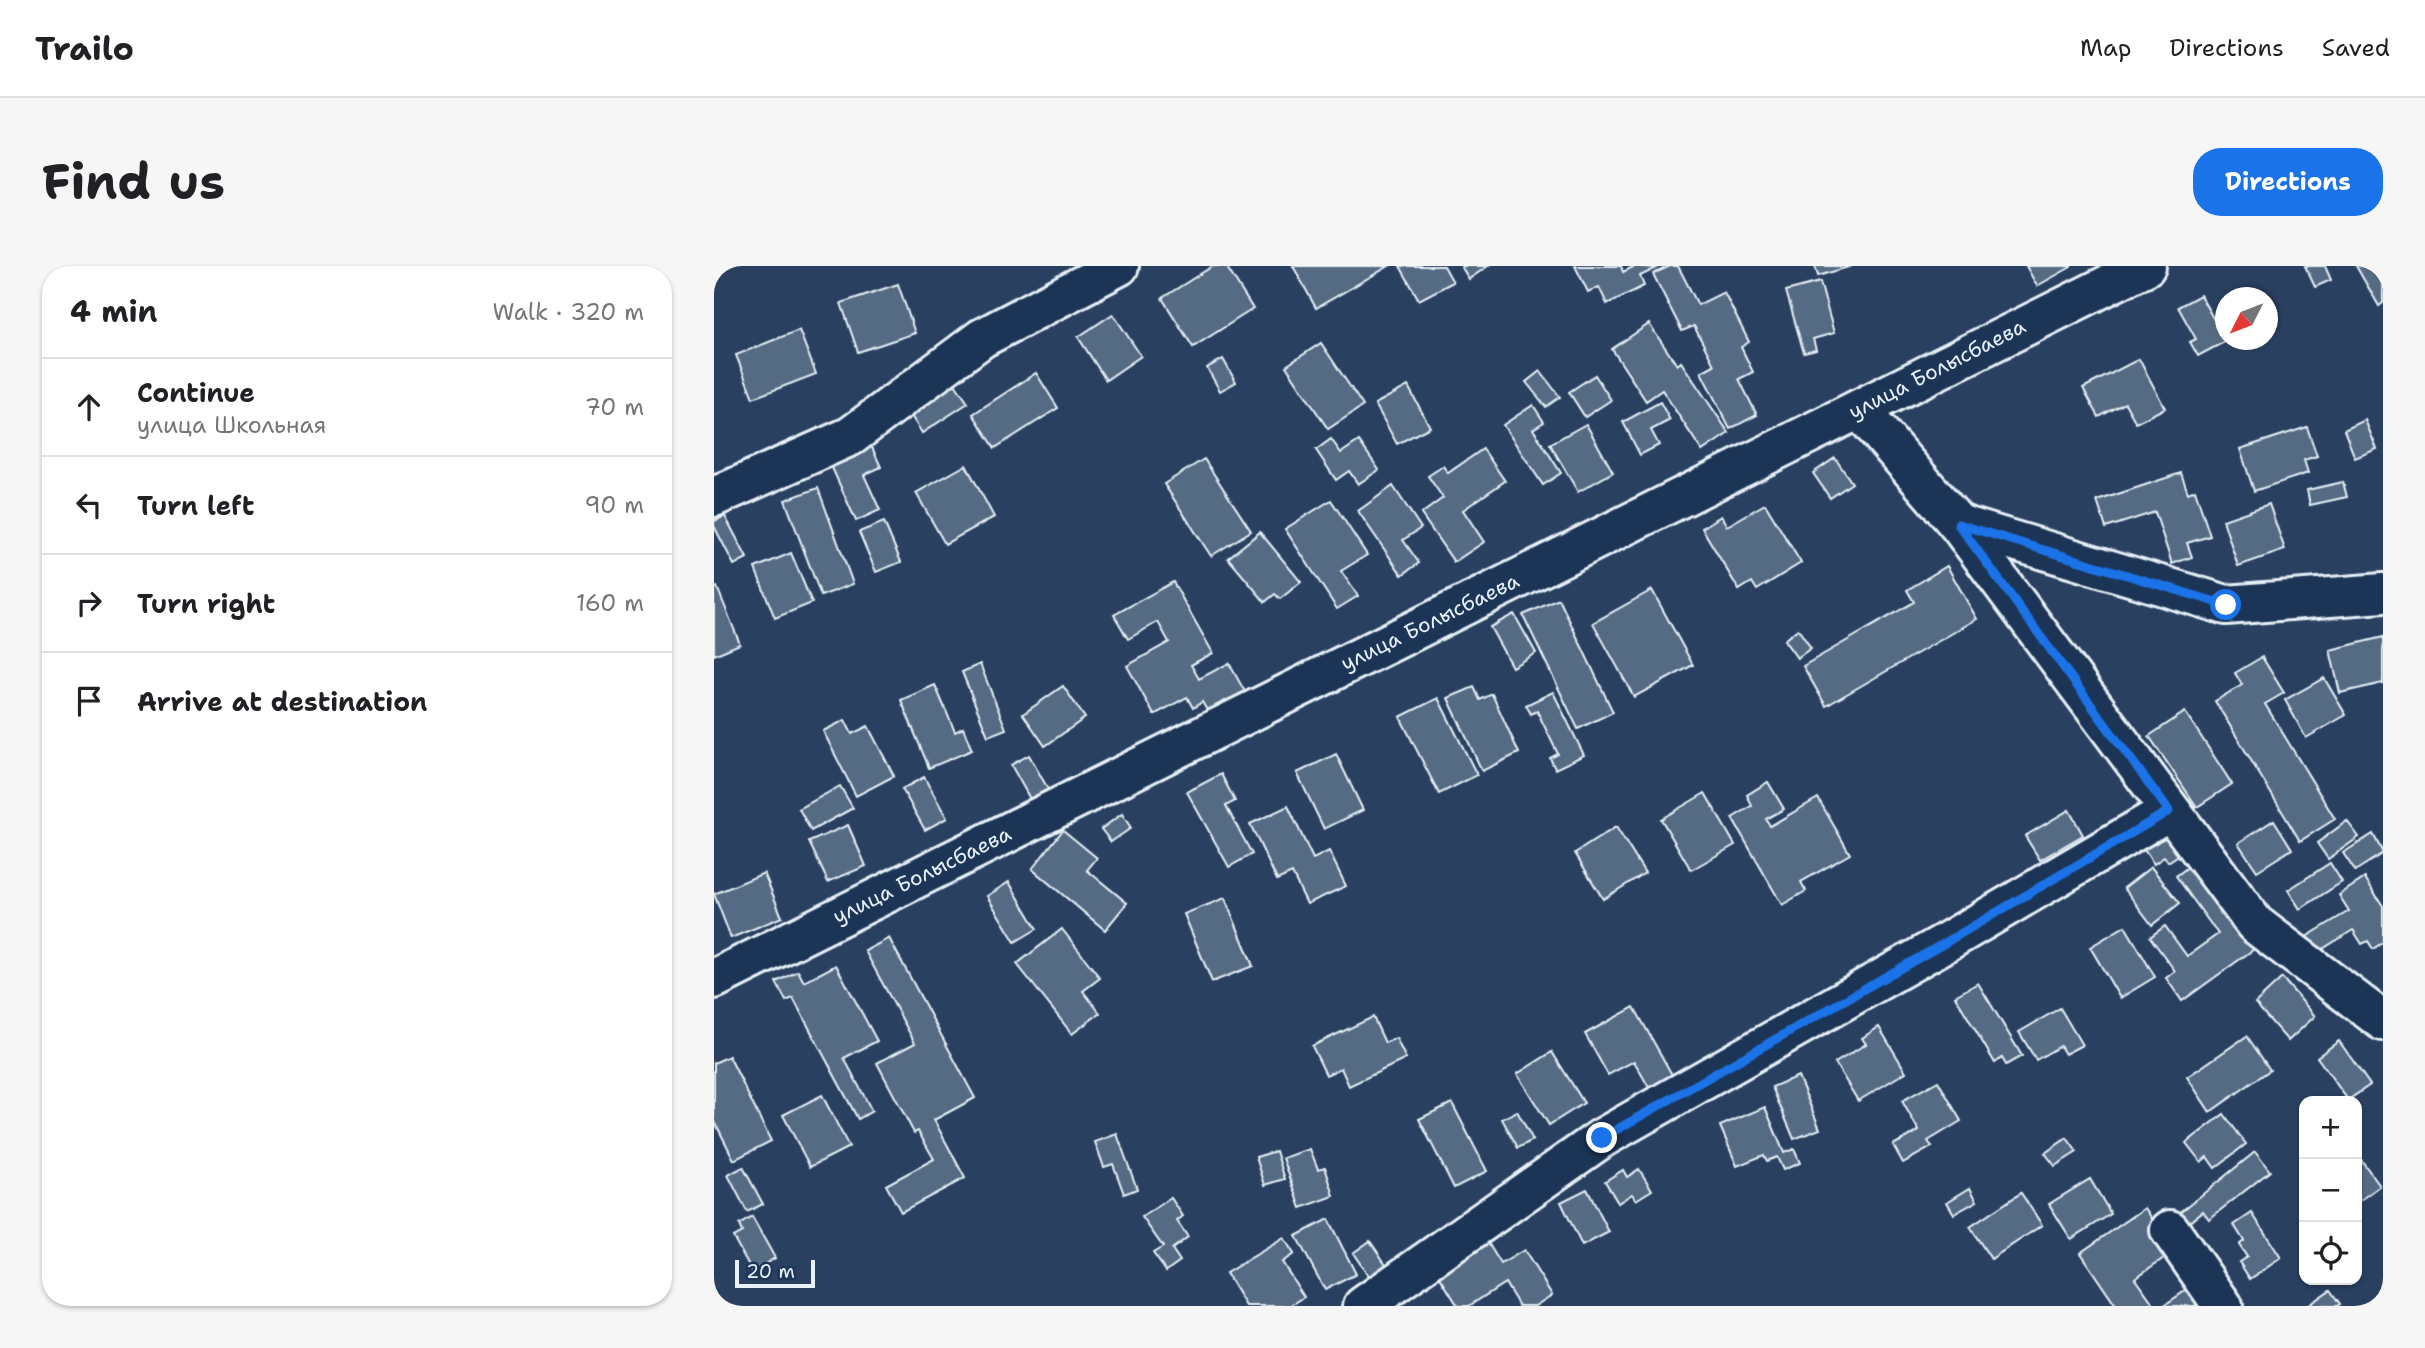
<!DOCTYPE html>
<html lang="en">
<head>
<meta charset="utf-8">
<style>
	:root { --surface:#fff; --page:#f6f6f6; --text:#202124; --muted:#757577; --line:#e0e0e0; --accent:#1a73e8 }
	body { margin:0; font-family:"Shantell Sans",sans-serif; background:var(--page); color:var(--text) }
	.controls { position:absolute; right:21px; bottom:21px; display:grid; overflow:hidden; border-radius:14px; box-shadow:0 2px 5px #0004 }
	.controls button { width:63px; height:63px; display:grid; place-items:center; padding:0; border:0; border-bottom:2px solid var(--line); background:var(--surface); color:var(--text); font:35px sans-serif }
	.compass { position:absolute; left:1501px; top:21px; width:63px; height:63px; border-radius:50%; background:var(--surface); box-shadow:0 2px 5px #0004; rotate:228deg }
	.scale { position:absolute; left:21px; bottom:18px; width:80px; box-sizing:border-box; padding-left:7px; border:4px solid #e8f1f8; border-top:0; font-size:19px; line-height:24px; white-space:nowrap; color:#e8f1f8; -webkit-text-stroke:5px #1d3557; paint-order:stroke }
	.stop { position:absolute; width:21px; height:21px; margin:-16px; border:5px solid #1a73e8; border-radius:50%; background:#fff }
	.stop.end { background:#1a73e8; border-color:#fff; box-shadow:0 2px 7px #0008 }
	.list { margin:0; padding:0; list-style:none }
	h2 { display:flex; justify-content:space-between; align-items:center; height:91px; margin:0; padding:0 28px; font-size:30px }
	h2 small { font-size:23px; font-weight:400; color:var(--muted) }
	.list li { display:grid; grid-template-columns:46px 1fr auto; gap:21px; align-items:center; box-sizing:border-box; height:98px; padding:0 28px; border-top:2px solid var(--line) }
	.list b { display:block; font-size:26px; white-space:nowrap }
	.list p { margin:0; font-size:23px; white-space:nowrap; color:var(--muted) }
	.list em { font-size:23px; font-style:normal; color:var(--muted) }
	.icon { flex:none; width:38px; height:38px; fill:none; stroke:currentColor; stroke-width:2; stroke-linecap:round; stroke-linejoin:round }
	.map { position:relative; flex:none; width:1669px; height:1040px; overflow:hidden; border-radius:28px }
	header { display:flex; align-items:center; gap:42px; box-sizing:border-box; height:98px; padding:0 35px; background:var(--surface); border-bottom:2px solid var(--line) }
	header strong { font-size:33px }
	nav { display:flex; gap:38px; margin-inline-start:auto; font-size:24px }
	.intro { display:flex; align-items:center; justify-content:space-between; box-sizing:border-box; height:168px; padding:0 42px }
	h1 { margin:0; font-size:49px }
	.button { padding:18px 32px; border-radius:28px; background:var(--accent); color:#fff; font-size:24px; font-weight:700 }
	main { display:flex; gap:42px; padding:0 42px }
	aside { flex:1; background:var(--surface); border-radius:28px; box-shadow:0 2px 5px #0004 }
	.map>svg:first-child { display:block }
	.building { fill:#556a83; stroke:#e8f1f8; stroke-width:2 }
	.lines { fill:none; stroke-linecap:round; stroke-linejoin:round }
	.minor-casing { stroke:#e8f1f8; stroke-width:44 }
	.minor { stroke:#1d3557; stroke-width:38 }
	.route { stroke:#1a73e8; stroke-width:9 }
	.labels { text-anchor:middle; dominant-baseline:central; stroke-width:7; stroke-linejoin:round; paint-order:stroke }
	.street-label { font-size:21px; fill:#e8f1f8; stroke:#1d3557 }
</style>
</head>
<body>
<header>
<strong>Trailo</strong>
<nav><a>Map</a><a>Directions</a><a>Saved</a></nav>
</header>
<div class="intro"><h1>Find us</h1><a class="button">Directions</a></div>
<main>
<aside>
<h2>4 min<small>Walk · 320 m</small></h2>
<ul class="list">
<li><svg class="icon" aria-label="ahead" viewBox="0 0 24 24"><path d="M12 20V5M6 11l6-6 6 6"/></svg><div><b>Continue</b><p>улица Школьная</p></div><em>70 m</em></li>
<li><svg class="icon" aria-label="left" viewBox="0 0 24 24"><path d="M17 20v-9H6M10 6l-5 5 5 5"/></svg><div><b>Turn left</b></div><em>90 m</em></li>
<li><svg class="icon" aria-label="right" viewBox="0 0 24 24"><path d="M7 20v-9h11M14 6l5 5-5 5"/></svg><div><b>Turn right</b></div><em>160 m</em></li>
<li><svg class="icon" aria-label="arrive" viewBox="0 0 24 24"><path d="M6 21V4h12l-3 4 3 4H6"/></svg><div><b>Arrive at destination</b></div></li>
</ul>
</aside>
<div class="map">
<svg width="1669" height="1040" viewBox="0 0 1669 1040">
	<rect width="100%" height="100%" fill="#294061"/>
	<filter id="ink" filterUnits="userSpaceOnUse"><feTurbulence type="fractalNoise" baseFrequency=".0143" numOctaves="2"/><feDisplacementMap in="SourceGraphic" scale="14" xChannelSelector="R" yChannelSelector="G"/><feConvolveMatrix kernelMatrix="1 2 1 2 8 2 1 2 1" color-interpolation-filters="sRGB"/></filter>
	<g filter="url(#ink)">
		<g class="building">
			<path d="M499,0H512L539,43L479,81L448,32Z"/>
			<path d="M579,0H675L602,42Z"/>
			<path d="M686,0H730L739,16L705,34Z"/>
			<path d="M747,0H774L755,13Z"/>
			<path d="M861,0H907L909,6L921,0L943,2L926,10L930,20L893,38L885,21L874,26Z"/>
			<path d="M956,0H964L984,39L1010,26L1035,76L1027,81L1039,106L1025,113L1043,149L1016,163L987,106L1000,99L980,60L968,65L939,8Z"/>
			<path d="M1101,0H1138L1104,10Z"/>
			<path d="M1312,0H1357V1L1323,20Z"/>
			<path d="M1591,0H1611L1617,14L1601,21Z"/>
			<path d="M1642,0H1669V37L1665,40Z"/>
			<path d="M1106,16L1120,67L1099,73L1102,84L1090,87L1072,25Z"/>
			<path d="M184,18L201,67L144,86L127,37Z"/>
			<path d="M1486,29L1512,75L1484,90L1476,76L1482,73L1464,41Z"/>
			<path d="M399,48L427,90L392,114L364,71Z"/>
			<path d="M935,58L963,99L967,96L1015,167L988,185L948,124L932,135L898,83Z"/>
			<path d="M85,64L102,108L39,132L22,89Z"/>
			<path d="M607,77L649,140L614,163L572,100Z"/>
			<path d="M509,93L522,116L506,125L493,102Z"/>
			<path d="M1425,93L1451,142L1422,157L1411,137L1385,151L1369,122Z"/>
			<path d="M826,105L846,131L832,141L812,116Z"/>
			<path d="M322,107L344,142L281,182L259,148Z"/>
			<path d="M881,109L897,134L871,151L855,126Z"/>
			<path d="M239,115L254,137L208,167L194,145Z"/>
			<path d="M694,120L716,161L683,178L661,138Z"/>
			<path d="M946,136L956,154L937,164L945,179L926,189L909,156Z"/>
			<path d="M819,139L830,156L819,163L847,207L829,219L789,159Z"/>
			<path d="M1651,154L1663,183L1641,192L1630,164Z"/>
			<path d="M872,158L899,206L864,226L836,178Z"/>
			<path d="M1593,161L1603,190L1590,194L1594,207L1540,225L1526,183Z"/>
			<path d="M617,173L627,187L645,175L665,204L644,218L635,205L622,214L602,184Z"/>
			<path d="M156,177L167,201L150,209L166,244L142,255L115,195Z"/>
			<path d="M769,183L791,215L749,244L770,276L740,296L707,248L729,232L714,210L729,200L734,207Z"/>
			<path d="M1121,192L1138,217L1116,232L1099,207Z"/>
			<path d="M490,193L537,265L497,290L450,218Z"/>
			<path d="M252,199L280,251L231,278L202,227Z"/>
			<path d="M1467,207L1474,227L1481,224L1496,270L1473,277L1478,291L1458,298L1441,246L1392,262L1383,235Z"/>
			<path d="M1629,216L1633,231L1596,239L1593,224Z"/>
			<path d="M679,220L707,262L689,274L705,297L688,309L644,245Z"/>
			<path d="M104,222L139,318L107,330L71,234Z"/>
			<path d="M617,234L653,289L627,305L644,330L623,343L571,263Z"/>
			<path d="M1051,238L1087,297L1043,324L1038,316L1025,324L988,262L1007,250L1013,260Z"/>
			<path d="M1555,238L1571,284L1524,300L1509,254Z"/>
			<path d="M11,250L33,292L20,299L0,260V255Z"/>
			<path d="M170,256L187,296L162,306L145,266Z"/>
			<path d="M546,266L587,316L566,333L561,328L551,336L514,292Z"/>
			<path d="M77,287L98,337L61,352L41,302Z"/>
			<path d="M1233,300L1263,353L1112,440L1089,400L1200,336L1193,324Z"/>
			<path d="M459,316L499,387L477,399L485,413L515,397L531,426L494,446L488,436L479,442L473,431L440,449L413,400L455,376L444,356L414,373L400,349Z"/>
			<path d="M3,321L26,378L0,389V322Z"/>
			<path d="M938,324L979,399L920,431L879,357Z"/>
			<path d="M845,333L899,446L864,463L809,349Z"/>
			<path d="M800,348L822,387L798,401L776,361Z"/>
			<path d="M1084,363L1097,382L1083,392L1070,374Z"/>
			<path d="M1669,371V417L1626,427L1616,384Z"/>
			<path d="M1548,391L1570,427L1551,438L1621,553L1586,575L1501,435L1528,419L1521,407Z"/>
			<path d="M266,398L292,463L274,470L248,406Z"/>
			<path d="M1610,412L1632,449L1592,472L1571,434Z"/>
			<path d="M221,419L241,466L249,462L258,484L215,502L187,434Z"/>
			<path d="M349,420L371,452L331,480L309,448Z"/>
			<path d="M760,421L766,434L778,428L805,487L768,505L734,432Z"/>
			<path d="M839,426L870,489L841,503L836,492L844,488L823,445L817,448L812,439Z"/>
			<path d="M724,432L763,509L725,528L686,451Z"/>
			<path d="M1471,446L1518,518L1483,541L1435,470Z"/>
			<path d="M131,454L138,468L154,460L180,510L142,530L109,465Z"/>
			<path d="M622,488L649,544L610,563L583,507Z"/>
			<path d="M315,489L334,523L316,533L297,499Z"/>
			<path d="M507,508L521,535L512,540L538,588L515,601L473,526Z"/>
			<path d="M210,511L233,552L211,564L188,523Z"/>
			<path d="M1054,516L1070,543L1052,553L1056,560L1104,532L1136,588L1087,616L1092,625L1068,639L1018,552L1038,540L1033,529Z"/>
			<path d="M126,520L139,542L97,565L85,543Z"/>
			<path d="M991,527L1021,579L977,604L947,553Z"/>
			<path d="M574,540L599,593L615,585L632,620L593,638L578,607L563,614L536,558Z"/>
			<path d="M1355,544L1369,569L1326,594L1311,570Z"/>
			<path d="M408,548L417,562L397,576L387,563Z"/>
			<path d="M1560,554L1578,583L1543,605L1524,577Z"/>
			<path d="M1633,555L1645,571L1614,593L1603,577Z"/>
			<path d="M134,559L152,600L114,616L95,576Z"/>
			<path d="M902,561L931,607L889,633L861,587Z"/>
			<path d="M1453,563L1469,586L1454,596L1450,591L1440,598L1428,581Z"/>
			<path d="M349,564L383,592L373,604L413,637L391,664L318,603Z"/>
			<path d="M1659,568L1669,587L1641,605L1629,587Z"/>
			<path d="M1616,597L1628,616L1586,643L1574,624Z"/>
			<path d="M1478,598L1540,683L1468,735L1452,712L1461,705L1436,671L1451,660L1473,690L1504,668L1462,610Z"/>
			<path d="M1437,601L1466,637L1438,659L1410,622Z"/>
			<path d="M50,607L68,651L17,672L0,628Z"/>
			<path d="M1651,612L1669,640V676L1659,683L1654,675L1648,678L1639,664L1602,687L1592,671L1635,645L1625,629Z"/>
			<path d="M295,616L323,663L301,676L273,630Z"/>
			<path d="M511,632L539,700L498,716L470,648Z"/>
			<path d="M1411,660L1441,711L1406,732L1376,681Z"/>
			<path d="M348,663L386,712L369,725L386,747L358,768L303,698Z"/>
			<path d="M175,672L261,832L220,854L251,912L187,946L172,919L220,893L204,865L200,867L163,797L201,777L151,685Z"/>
			<path d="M122,699L163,775L130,792L158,845L144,853L79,732L72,735L62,716L84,705L90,716Z"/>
			<path d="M1568,712L1601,750L1574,775L1541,737Z"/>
			<path d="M1264,717L1308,790L1292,799L1288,792L1281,797L1241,730Z"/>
			<path d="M920,741L961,814L938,827L920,795L894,809L871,768Z"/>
			<path d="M1346,742L1368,779L1351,788L1346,780L1322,794L1305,766Z"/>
			<path d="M659,751L671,777L682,772L692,793L635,820L627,802L612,809L598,780Z"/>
			<path d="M1165,761L1192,806L1144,835L1121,797L1152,778L1148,772Z"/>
			<path d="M1533,770L1556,804L1496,846L1473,811Z"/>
			<path d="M1625,775L1656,819L1634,834L1603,791Z"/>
			<path d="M838,786L870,837L835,859L803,808Z"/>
			<path d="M15,790L57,875L20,894L0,854V797Z"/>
			<path d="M1084,810L1106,863L1080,873L1058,821Z"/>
			<path d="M1224,815L1247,855L1214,875L1218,881L1189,897L1179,879L1205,865L1188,835Z"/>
			<path d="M108,829L135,881L96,901L69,849Z"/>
			<path d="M738,837L773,905L740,922L705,853Z"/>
			<path d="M1051,841L1070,887L1080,883L1086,897L1069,904L1063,891L1053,895L1050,889L1023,900L1006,860Z"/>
			<path d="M803,845L819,874L804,882L788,853Z"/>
			<path d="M1510,848L1532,878L1501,902L1493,891L1487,896L1472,877Z"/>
			<path d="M403,868L423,923L410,928L399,898L390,901L381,876Z"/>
			<path d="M1353,872L1363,886L1341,900L1331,887Z"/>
			<path d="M596,883L604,903L611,901L620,930L587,942L569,892Z"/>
			<path d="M562,885L571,913L551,919L542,891Z"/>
			<path d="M1541,886L1556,905L1495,953L1489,945L1473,958L1464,948Z"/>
			<path d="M1643,888L1666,920L1643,937Z"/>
			<path d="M29,901L49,938L33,946L14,909Z"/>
			<path d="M925,903L938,924L922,934L918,928L904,937L891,915L909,904L913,911Z"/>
			<path d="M1376,913L1397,948L1357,973L1335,938Z"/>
			<path d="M1256,922L1263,935L1240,948L1233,936Z"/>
			<path d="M873,923L895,966L868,980L847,936Z"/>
			<path d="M1307,927L1328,959L1277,993L1256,961Z"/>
			<path d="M457,932L469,950L463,955L474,971L458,983L466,995L452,1005L439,987L449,981L428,951Z"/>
			<path d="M1431,942L1460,985L1421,1012L1441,1040H1402L1366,987Z"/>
			<path d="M1538,947L1567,992L1536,1013L1525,996L1533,991L1525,979L1530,975L1520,959Z"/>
			<path d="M38,951L61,992L38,1005L19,971L28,966L25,959Z"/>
			<path d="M614,953L642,1008L611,1024L582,970Z"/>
			<path d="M570,972L580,988L568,996L590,1031L576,1040H532L512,1007Z"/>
			<path d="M656,975L673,1000L656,1012L639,987Z"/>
			<path d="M774,977L787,998L810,984L838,1029L821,1040H805L791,1017L755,1040H744L724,1008Z"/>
			<path d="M1474,1023L1486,1040H1449Z"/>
			<path d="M1616,1024L1626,1038L1623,1040H1593Z"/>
		</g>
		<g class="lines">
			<defs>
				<g id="minor">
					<path d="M1145,143L1244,258L1541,658L1669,755"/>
					<path d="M0,231L137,170L268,72L405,0"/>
					<path d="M1244,258L1512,339L1669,327"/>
					<path d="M0,713L1432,0"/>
					<path d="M1456,964L1509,1040"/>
					<path d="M649,1040L888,872L1229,678L1455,545"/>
				</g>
			</defs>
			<use href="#minor" class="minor-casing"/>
			<use href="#minor" class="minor"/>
		</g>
	</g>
	<g class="lines" filter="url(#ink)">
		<path class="route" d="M888,872L1229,678L1455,545L1244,258L1512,339"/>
	</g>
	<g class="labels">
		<g class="street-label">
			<text transform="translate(1223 103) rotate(-27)">улица Болысбаева</text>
			<text transform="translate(716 356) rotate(-26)">улица Болысбаева</text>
			<text transform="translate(208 609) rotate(-26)">улица Болысбаева</text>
		</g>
	</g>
</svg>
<div class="controls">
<button>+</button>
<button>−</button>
<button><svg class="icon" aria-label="locate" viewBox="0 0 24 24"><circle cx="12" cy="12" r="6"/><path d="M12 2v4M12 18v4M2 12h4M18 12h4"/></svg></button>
</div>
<svg class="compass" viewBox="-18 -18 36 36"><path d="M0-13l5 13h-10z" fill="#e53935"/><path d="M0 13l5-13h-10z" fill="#757577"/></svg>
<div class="scale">20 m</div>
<div class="stop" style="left:1512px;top:339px"></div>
<div class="stop end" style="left:888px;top:872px"></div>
</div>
</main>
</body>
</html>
